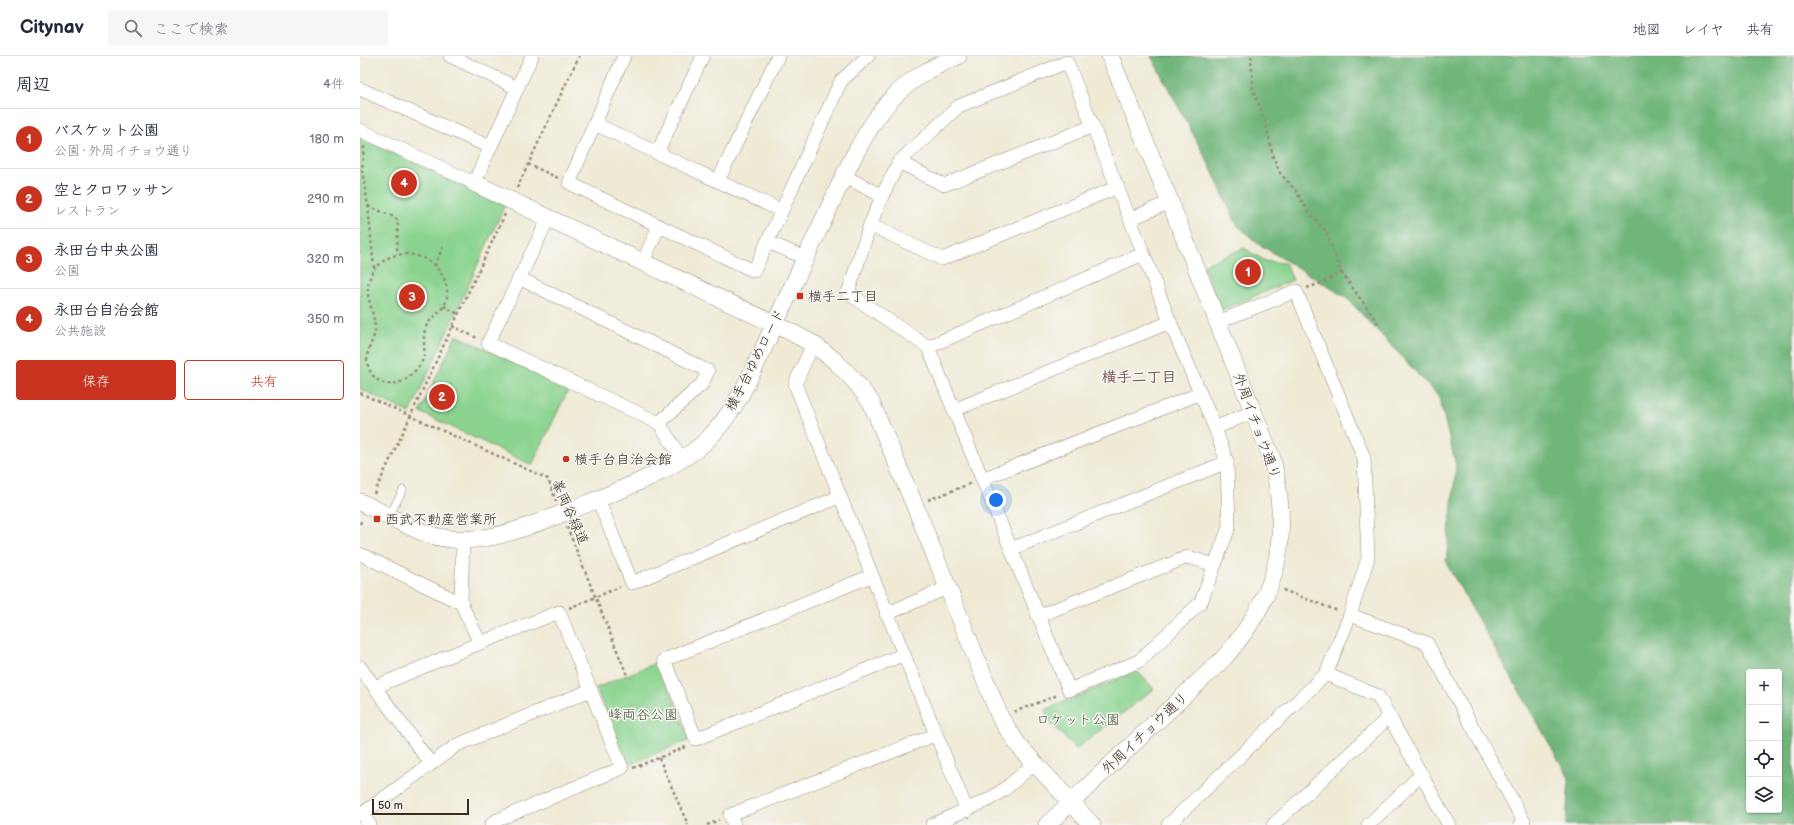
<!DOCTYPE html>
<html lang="ja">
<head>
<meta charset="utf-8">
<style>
	:root { --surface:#fff; --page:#f6f6f7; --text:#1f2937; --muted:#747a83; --line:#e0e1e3; --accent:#c8321e }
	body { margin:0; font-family:"Balsamiq Sans","Klee One",sans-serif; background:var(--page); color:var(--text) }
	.controls { position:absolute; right:12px; bottom:12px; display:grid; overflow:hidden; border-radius:4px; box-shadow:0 1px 3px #0004 }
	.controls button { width:36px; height:36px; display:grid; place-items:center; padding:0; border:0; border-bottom:1px solid var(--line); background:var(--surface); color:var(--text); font:20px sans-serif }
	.scale { position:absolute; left:12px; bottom:10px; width:97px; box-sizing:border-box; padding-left:4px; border:2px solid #3b2a1e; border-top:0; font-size:11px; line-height:14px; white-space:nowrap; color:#3b2a1e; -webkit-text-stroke:3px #f6f6f2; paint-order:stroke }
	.you { position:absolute; left:636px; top:444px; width:14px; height:14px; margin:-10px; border:3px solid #fff; border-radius:50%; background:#1a73e8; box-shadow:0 0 0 6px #1a73e833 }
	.badge { display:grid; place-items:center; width:26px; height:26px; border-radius:50%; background:var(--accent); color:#fff; font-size:13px; font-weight:700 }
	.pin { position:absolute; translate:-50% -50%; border:2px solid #fff; box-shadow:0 1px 4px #0006 }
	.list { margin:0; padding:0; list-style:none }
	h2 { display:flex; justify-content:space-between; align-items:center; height:52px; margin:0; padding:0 16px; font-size:17px }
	h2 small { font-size:13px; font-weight:400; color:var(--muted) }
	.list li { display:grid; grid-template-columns:26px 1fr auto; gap:12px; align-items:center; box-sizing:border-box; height:60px; padding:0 16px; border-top:1px solid var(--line) }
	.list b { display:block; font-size:15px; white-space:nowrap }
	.list p { margin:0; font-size:13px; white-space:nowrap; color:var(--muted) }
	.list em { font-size:13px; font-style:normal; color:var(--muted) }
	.actions { display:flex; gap:8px; padding:12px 16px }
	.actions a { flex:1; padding:9px 0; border:1px solid var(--accent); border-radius:4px; text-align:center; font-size:14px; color:var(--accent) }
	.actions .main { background:var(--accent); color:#fff }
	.icon { flex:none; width:22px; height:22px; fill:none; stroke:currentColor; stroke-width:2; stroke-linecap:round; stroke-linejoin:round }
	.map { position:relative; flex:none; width:1434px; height:769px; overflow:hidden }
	header { display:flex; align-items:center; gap:24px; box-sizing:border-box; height:56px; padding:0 20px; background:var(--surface); border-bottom:1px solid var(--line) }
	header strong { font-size:19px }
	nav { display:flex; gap:22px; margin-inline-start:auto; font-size:14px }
	.search { width:280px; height:36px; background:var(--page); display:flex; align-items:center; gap:10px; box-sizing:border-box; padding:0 14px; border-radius:4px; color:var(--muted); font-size:15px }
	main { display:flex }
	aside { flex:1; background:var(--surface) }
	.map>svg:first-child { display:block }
	.green { fill:#8bd490; stroke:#637f57 }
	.forest { fill:#70b67a; stroke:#56704c; fill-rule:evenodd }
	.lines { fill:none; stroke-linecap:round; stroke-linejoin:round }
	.service-casing { stroke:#968a7a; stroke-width:8 }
	.minor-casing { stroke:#968a7a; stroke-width:14 }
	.tertiary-casing { stroke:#968a7a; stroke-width:18 }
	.path { stroke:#968a7a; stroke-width:2.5; stroke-dasharray:3 3; stroke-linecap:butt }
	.service { stroke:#fff; stroke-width:7 }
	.minor { stroke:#fff; stroke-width:13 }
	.tertiary { stroke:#fff; stroke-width:17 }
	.poi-dot { fill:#c8321e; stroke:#f6f6f2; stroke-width:1.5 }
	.labels { text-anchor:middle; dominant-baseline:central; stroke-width:3; stroke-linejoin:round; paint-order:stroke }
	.poi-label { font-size:14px; fill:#3b2a1e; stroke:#f6f6f2; text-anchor:start }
	.street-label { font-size:14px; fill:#3b2a1e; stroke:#f6f6f2 }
	.park-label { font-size:14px; fill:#4f543a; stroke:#f6f6f2 }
	.neighbourhood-label { font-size:15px; font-weight:bold; fill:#755355; stroke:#f6f6f2 }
</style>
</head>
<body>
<header>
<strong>Citynav</strong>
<div class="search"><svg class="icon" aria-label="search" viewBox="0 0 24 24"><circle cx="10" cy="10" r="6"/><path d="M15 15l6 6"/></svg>ここで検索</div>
<nav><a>地図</a><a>レイヤ</a><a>共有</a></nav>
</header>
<main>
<aside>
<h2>周辺<small>4件</small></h2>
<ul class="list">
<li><span class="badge">1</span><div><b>バスケット公園</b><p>公園 · 外周イチョウ通り</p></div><em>180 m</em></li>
<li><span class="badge">2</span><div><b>空とクロワッサン</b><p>レストラン</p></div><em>290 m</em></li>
<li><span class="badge">3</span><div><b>永田台中央公園</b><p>公園</p></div><em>320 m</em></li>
<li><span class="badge">4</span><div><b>永田台自治会館</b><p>公共施設</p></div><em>350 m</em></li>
</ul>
<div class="actions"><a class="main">保存</a><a>共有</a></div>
</aside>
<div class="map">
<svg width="1434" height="769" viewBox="0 0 1434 769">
	<rect width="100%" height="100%" fill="#f6f6f2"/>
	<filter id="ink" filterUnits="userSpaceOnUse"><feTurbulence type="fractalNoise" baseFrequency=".025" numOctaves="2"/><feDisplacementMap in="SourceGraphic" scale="8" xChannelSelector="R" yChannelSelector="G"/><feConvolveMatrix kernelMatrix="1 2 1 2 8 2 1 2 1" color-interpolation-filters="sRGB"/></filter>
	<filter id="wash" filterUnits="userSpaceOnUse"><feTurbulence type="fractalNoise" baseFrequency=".012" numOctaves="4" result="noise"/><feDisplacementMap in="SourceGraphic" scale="16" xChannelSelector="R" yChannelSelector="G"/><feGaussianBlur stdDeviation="0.9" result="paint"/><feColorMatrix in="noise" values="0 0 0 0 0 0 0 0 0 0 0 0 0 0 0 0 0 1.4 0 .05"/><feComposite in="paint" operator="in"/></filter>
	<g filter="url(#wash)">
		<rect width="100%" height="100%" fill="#f0ead5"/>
		<g class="green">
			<path d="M0,82L145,149L50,357L0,333Z"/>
			<path d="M884,192L905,205L925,207L933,224L861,254L843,209Z"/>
			<path d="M96,279L209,332L172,409L60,356Z"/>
			<path d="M298,606L330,684L268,709L236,632Z"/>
			<path d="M777,615L794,633L716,693L689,665L685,654Z"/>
		</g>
		<path class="forest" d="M791,0H1434V769H1206L1209,722L1086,507L1096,410L1079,341L987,242L897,187L877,169L848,106ZM1389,616H1419V754H1389Z"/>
	</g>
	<g filter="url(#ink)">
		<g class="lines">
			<defs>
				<path id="service" d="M29,460L43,434"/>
				<g id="minor">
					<path d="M90,0L157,32"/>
					<path d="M264,0L209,127L394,215L481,25L508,0"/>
					<path d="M707,6L770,163L810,266L855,372L867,406L869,471L841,546L779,605L709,634L568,291L488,237L510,169L522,140L539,106L599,50Z"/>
					<path d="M0,33L130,91"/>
					<path d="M235,68L422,155"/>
					<path d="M0,74L114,127L172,0"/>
					<path d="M297,97L343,0"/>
					<path d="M539,106L584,129L733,70"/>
					<path d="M484,120L522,140"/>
					<path d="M358,125L418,0"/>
					<path d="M189,161L128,287L299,367L322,403"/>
					<path d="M770,163L810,146"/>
					<path d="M510,169L582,203L758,131"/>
					<path d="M408,186L445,202"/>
					<path d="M283,206L299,170"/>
					<path d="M159,222L348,315L342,328L299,367"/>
					<path d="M858,266L936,235L1004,402L1008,502L990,559"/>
					<path d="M453,288L435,328L607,755"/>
					<path d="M568,291L783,198"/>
					<path d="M594,354L810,266"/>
					<path d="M855,372L892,356"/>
					<path d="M622,423L839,338"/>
					<path d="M238,443L272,527L479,441"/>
					<path d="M103,485L101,547L120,587"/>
					<path d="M651,493L867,406"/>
					<path d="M0,498L101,547"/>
					<path d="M511,520L304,604L336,683L542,599"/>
					<path d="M526,558L587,532"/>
					<path d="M678,560L828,501L855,509"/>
					<path d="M0,611L71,708"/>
					<path d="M966,618L1018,640L1089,769"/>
					<path d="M15,631L120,587L199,556L262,712L137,764L131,769"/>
					<path d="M0,755L10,769"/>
					<path d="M2,758L97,689L231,634"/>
					<path d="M374,769L370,759L575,679"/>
					<path d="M572,769L628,744L645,733L675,707"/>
					<path d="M808,769L966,618L990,559L1067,587L1164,766L1160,769"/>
					<path d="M913,769L1030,660"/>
					<path d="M1008,769L1062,718"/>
				</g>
				<g id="tertiary">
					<path d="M114,127L427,274L453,288L474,304L493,323L511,346L555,450L640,661L658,689L732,769"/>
					<path d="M0,446C22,456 43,469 65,477C116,496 169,470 216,452C256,436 318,413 348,383C375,356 389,323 405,289C426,244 447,199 468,154C485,118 502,78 528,47C548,24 572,11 598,0"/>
					<path d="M687,769L863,603C918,541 932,484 912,403L810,146L750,0"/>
				</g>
			</defs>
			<use href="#service" class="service-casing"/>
			<use href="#minor" class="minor-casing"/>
			<use href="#tertiary" class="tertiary-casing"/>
			<g class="path">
				<path d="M891,0L893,33L906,68L913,101L920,117L936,135L948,155L966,175L981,216L1018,267"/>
				<path d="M4,90L2,114L8,149L14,213C0,239 14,247 15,273C15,281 10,288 8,296C4,310 13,326 28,328C40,329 48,322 56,314C70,299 61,290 65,274C68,261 85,257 87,241C90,216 63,193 37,199C28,200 21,207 14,213"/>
				<path d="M168,108L198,122"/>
				<path d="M157,132L219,0"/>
				<path d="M8,150L34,161L38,165L37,198"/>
				<path d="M75,210L83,190"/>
				<path d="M947,232L964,226L981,216"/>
				<path d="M84,250L98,258"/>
				<path d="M92,270L117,282"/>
				<path d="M0,337L188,423L196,445"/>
				<path d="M14,438L146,156"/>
				<path d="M568,444L612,427"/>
				<path d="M0,468L2,463"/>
				<path d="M207,471L267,619"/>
				<path d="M923,534L978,555"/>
				<path d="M209,552L260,531"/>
				<path d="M654,656L698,639"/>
				<path d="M299,702L328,769"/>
				<path d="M273,712L326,691"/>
				<path d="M347,769L359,764"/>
			</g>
			<use href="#service" class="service"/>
			<use href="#minor" class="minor"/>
			<use href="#tertiary" class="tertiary"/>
		</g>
	</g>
	<g class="poi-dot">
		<rect x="436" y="236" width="8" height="8" rx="2"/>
		<circle cx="206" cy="403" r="4"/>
		<rect x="13" y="459" width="8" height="8" rx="2"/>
	</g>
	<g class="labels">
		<g class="poi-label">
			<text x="448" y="240">横手二丁目</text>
			<text x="214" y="403">横手台自治会館</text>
			<text x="25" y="463">西武不動産営業所</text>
		</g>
		<g class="street-label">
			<text transform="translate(395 304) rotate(-63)">横手台ゆめロード</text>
			<text transform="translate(897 370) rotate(70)">外周イチョウ通り</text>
			<text transform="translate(210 456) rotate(66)">峯両谷緑道</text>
			<text transform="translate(785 677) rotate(-43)">外周イチョウ通り</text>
		</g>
		<g class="park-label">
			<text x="283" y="658">峰両谷公園</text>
			<text x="718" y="663">ロケット公園</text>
		</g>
		<g class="neighbourhood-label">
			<text x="779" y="321">横手二丁目</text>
		</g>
	</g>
</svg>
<div class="controls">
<button>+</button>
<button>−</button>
<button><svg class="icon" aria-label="locate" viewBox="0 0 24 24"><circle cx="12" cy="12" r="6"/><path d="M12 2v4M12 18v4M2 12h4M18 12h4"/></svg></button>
<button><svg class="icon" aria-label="layers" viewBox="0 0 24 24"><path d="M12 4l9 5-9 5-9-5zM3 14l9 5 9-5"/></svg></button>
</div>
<div class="scale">50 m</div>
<div class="you"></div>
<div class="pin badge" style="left:888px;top:216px">1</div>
<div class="pin badge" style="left:82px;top:341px">2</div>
<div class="pin badge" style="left:52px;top:241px">3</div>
<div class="pin badge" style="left:44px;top:127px">4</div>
</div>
</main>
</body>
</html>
